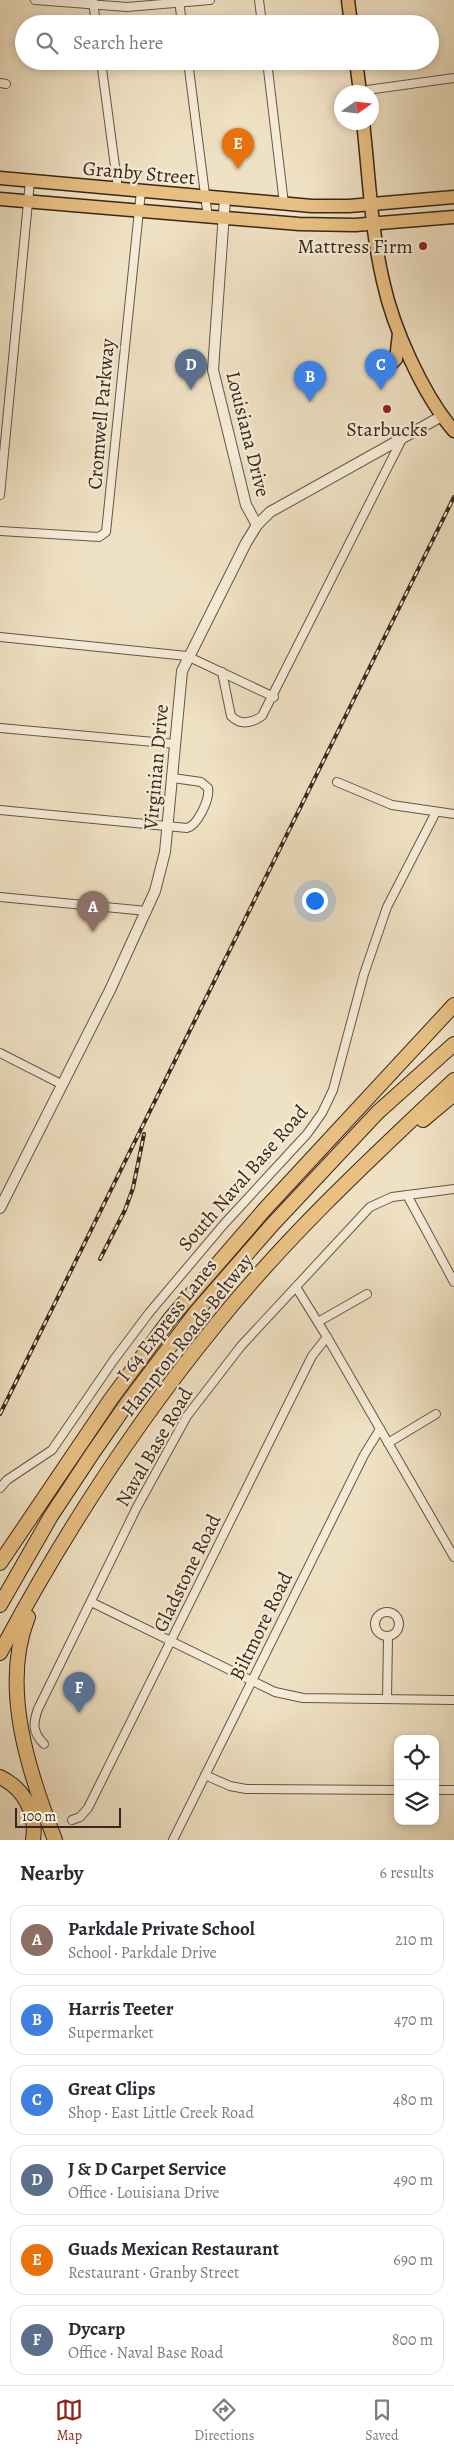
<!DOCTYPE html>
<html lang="en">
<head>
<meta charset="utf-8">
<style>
	:root { --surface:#fff; --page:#f2f2f3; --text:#2b2b33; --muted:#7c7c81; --line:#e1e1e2; --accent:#8f2418 }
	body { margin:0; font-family:Alegreya,serif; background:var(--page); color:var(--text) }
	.controls { position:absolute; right:15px; bottom:15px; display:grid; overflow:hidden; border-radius:10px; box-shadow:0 2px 8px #0003 }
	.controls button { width:45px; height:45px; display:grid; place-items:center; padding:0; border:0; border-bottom:1px solid var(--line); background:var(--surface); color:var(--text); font:25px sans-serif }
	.compass { position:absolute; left:334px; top:85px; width:45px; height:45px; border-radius:50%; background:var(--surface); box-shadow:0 2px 8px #0003; rotate:76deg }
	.scale { position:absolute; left:15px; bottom:12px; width:106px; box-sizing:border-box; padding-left:5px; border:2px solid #3a261c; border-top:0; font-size:14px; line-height:18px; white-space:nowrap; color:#3a261c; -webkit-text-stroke:4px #f5ecd8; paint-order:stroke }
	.you { position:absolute; left:314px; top:900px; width:18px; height:18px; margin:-12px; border:4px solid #fff; border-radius:50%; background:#1a73e8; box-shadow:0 0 0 8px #1a73e833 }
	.badge { display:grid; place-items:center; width:32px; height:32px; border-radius:50%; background:var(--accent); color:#fff; font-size:16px; font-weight:700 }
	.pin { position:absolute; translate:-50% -41px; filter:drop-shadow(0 1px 2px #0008) }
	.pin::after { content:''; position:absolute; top:26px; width:18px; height:15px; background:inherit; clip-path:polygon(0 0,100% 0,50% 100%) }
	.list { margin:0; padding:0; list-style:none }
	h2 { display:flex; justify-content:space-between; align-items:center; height:65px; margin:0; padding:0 20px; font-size:21px }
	h2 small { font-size:16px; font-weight:400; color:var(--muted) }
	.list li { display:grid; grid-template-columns:32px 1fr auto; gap:15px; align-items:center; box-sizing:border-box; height:70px; margin:0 10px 10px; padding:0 10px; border:1px solid var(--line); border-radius:15px }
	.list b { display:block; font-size:19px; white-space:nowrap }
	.list p { margin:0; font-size:16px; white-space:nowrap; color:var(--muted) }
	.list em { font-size:16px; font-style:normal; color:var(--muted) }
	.icon { flex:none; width:28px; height:28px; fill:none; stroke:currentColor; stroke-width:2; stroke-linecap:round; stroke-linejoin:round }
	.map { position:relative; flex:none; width:454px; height:1840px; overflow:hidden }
	.search { position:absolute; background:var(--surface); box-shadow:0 2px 8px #0003; left:15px; right:15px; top:15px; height:55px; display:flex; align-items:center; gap:12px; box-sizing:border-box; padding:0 18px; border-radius:28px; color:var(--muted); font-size:19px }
	.sheet { height:545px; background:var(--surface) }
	nav { display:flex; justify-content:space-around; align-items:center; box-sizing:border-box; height:70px; border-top:1px solid var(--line); background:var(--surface); font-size:14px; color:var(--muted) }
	nav a { display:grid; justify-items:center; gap:2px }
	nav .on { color:var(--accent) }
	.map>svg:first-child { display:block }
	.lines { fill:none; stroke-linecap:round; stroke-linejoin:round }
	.minor-casing { stroke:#675546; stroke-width:10 }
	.tertiary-casing { stroke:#675546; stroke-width:12 }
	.primary-casing { stroke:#3a261c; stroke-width:15 }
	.motorway-casing { stroke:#3a261c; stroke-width:16 }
	.minor { stroke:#f5ecd8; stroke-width:8 }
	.tertiary { stroke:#f5ecd8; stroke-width:10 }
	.primary { stroke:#e8c082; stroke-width:12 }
	.motorway { stroke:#e8c082; stroke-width:14 }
	.rail-casing { stroke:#3a261c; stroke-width:4 }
	.rail { stroke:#f5ecd8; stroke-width:2; stroke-dasharray:5.5; stroke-linecap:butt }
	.poi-dot { fill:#8f2418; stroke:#f5ecd8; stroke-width:2 }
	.labels { text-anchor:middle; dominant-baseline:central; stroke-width:4.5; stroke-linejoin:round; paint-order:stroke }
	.street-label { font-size:20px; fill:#3a261c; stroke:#f5ecd8 }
	.poi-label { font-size:20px; fill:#3a261c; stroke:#f5ecd8; text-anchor:end }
</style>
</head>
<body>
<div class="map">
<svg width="454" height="1840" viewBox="0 0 454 1840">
	<rect width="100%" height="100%" fill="#efe1c3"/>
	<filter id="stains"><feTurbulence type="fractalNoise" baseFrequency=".004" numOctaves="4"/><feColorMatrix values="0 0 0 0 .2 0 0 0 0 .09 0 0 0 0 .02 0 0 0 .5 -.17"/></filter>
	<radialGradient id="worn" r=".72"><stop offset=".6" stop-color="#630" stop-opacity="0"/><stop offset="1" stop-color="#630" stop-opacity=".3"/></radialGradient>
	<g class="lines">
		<defs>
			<g id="minor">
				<path d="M35,0L127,7L210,0"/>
				<path d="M179,0L182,24"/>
				<path d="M259,0L262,24"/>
				<path d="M93,1L96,24"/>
				<path d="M101,61L118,189"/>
				<path d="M188,61L208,218"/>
				<path d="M267,61L284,204"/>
				<path d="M0,83L6,84"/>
				<path d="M360,91L454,78"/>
				<path d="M0,495L30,181"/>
				<path d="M0,531L99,537L106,532L141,191"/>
				<path d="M0,637L187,656L274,697"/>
				<path d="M222,672L231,716C241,726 252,723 262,716L402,439"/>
				<path d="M0,728L176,744"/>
				<path d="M337,782L392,805L454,814"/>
				<path d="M0,810L187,828C198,825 210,799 208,788L201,782L173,778"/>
				<path d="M0,897L147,911"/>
				<path d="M0,1053L61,1084"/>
				<path d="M407,1195L454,1282"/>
				<path d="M296,1287L327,1337L454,1557"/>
				<path d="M318,1322L367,1294"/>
				<path d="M388,1443L436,1414"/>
				<path d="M0,1488L7,1480L52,1450L113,1361L149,1313L224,1224L307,1134L322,1113L333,1090L364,974L387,907L436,812"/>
				<path d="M91,1602L275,1692L303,1698L454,1700"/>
				<circle cx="387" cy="1624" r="12"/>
				<path d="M387,1699L388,1636"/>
				<path d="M44,1744C32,1732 33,1723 38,1709L137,1507L187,1416L241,1346L370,1207L392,1197L454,1189"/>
				<path d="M205,1775L230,1786L246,1789L398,1790"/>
				<path d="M435,1790H454"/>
				<path d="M72,1820L80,1817L88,1808L312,1356L327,1337"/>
				<path d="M173,1840L364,1455L380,1429"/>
			</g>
			<g id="tertiary">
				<path d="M225,199L213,370L246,505L257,525"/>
				<path d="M0,1208L110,990L155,891L165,852L182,671L246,543L257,525L270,512L442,416"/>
			</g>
			<g id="primary">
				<path d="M348,0L351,24"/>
				<path d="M356,61L360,92"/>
				<path d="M363,122C369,175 371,230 383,281C393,328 423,395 454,431"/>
				<path d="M0,178L312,206H349L454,197"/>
				<path d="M0,199L299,224L355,225L454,217"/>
				<path d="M385,370L396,359L399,334"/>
			</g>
			<g id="motorway">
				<path d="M423,1120L454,1094"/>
				<path d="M0,1563L111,1399L170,1319L265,1209L454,1005"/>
				<path d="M0,1605L51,1516L92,1454L128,1402L197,1311L272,1225L378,1112L454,1044"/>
				<path d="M28,1617C0,1687 29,1773 55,1840"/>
				<path d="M0,1653C61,1538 133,1427 215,1326C287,1236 371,1158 454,1080"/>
				<path d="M0,1777C25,1789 37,1814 33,1840"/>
			</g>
		</defs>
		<use href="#minor" class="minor-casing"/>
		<use href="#tertiary" class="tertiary-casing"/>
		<use href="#primary" class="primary-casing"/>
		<use href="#motorway" class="motorway-casing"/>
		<use href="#minor" class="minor"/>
		<use href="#tertiary" class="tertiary"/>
		<use href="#primary" class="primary"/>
		<use href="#motorway" class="motorway"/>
		<defs>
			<g id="rail">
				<path d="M100,1259L125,1210L133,1188L144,1134"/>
				<path d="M0,1414L454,497"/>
			</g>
		</defs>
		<use href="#rail" class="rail-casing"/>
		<use href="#rail" class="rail"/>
	</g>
	<g class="poi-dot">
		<circle cx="423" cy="246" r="5"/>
		<circle cx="387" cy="409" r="5"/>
	</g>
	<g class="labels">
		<g class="street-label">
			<text transform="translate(139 173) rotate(5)">Granby Street</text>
			<text transform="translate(101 414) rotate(-85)">Cromwell Parkway</text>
			<text transform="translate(248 434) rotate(76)">Louisiana Drive</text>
			<text transform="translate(156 767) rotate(-85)">Virginian Drive</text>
			<text transform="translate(243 1178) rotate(-49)">South Naval Base Road</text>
			<text transform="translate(167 1320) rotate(-52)">I 64 Express Lanes</text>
			<text transform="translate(187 1335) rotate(-52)">Hampton Roads Beltway</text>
			<text transform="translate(154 1447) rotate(-60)">Naval Base Road</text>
			<text transform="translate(187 1573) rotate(-64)">Gladstone Road</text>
			<text transform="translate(261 1626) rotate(-64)">Biltmore Road</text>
		</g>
		<g class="poi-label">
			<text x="413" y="246">Mattress Firm</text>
			<text x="387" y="429" text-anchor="middle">Starbucks</text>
		</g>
	</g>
	<rect width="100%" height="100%" filter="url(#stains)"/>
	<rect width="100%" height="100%" fill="url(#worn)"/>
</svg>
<div class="controls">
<button><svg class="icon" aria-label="locate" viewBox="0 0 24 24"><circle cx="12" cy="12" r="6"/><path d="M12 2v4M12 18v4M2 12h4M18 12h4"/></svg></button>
<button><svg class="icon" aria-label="layers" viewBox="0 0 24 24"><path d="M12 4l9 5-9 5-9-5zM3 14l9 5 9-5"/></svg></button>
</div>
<svg class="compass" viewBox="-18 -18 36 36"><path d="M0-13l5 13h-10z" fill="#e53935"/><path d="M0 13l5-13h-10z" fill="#7c7c81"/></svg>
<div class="scale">100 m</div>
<div class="you"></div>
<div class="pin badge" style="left:93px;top:932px;background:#8d6e63">A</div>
<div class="pin badge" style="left:310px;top:402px;background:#3f7fe0">B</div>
<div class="pin badge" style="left:381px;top:390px;background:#3f7fe0">C</div>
<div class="pin badge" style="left:191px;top:390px;background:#5c6f8a">D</div>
<div class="pin badge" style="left:238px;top:169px;background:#e8710a">E</div>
<div class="pin badge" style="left:79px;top:1713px;background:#5c6f8a">F</div>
<div class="search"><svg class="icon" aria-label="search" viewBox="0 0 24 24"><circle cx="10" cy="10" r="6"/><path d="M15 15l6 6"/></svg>Search here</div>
</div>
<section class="sheet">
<h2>Nearby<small>6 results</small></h2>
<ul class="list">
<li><span class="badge" style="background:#8d6e63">A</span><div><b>Parkdale Private School</b><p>School · Parkdale Drive</p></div><em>210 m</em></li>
<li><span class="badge" style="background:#3f7fe0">B</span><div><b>Harris Teeter</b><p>Supermarket</p></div><em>470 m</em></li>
<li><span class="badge" style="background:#3f7fe0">C</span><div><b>Great Clips</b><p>Shop · East Little Creek Road</p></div><em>480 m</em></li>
<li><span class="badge" style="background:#5c6f8a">D</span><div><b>J &amp; D Carpet Service</b><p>Office · Louisiana Drive</p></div><em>490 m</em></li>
<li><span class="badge" style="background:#e8710a">E</span><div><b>Guads Mexican Restaurant</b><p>Restaurant · Granby Street</p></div><em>690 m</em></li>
<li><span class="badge" style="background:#5c6f8a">F</span><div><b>Dycarp</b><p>Office · Naval Base Road</p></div><em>800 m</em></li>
</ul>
</section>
<nav>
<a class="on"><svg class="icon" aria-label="map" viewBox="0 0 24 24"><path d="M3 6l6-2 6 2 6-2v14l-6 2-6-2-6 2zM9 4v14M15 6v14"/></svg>Map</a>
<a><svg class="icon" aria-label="directions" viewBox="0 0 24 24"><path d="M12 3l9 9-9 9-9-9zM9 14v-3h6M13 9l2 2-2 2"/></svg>Directions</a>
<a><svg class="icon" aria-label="saved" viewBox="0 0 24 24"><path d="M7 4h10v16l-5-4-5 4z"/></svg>Saved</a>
</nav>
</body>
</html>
